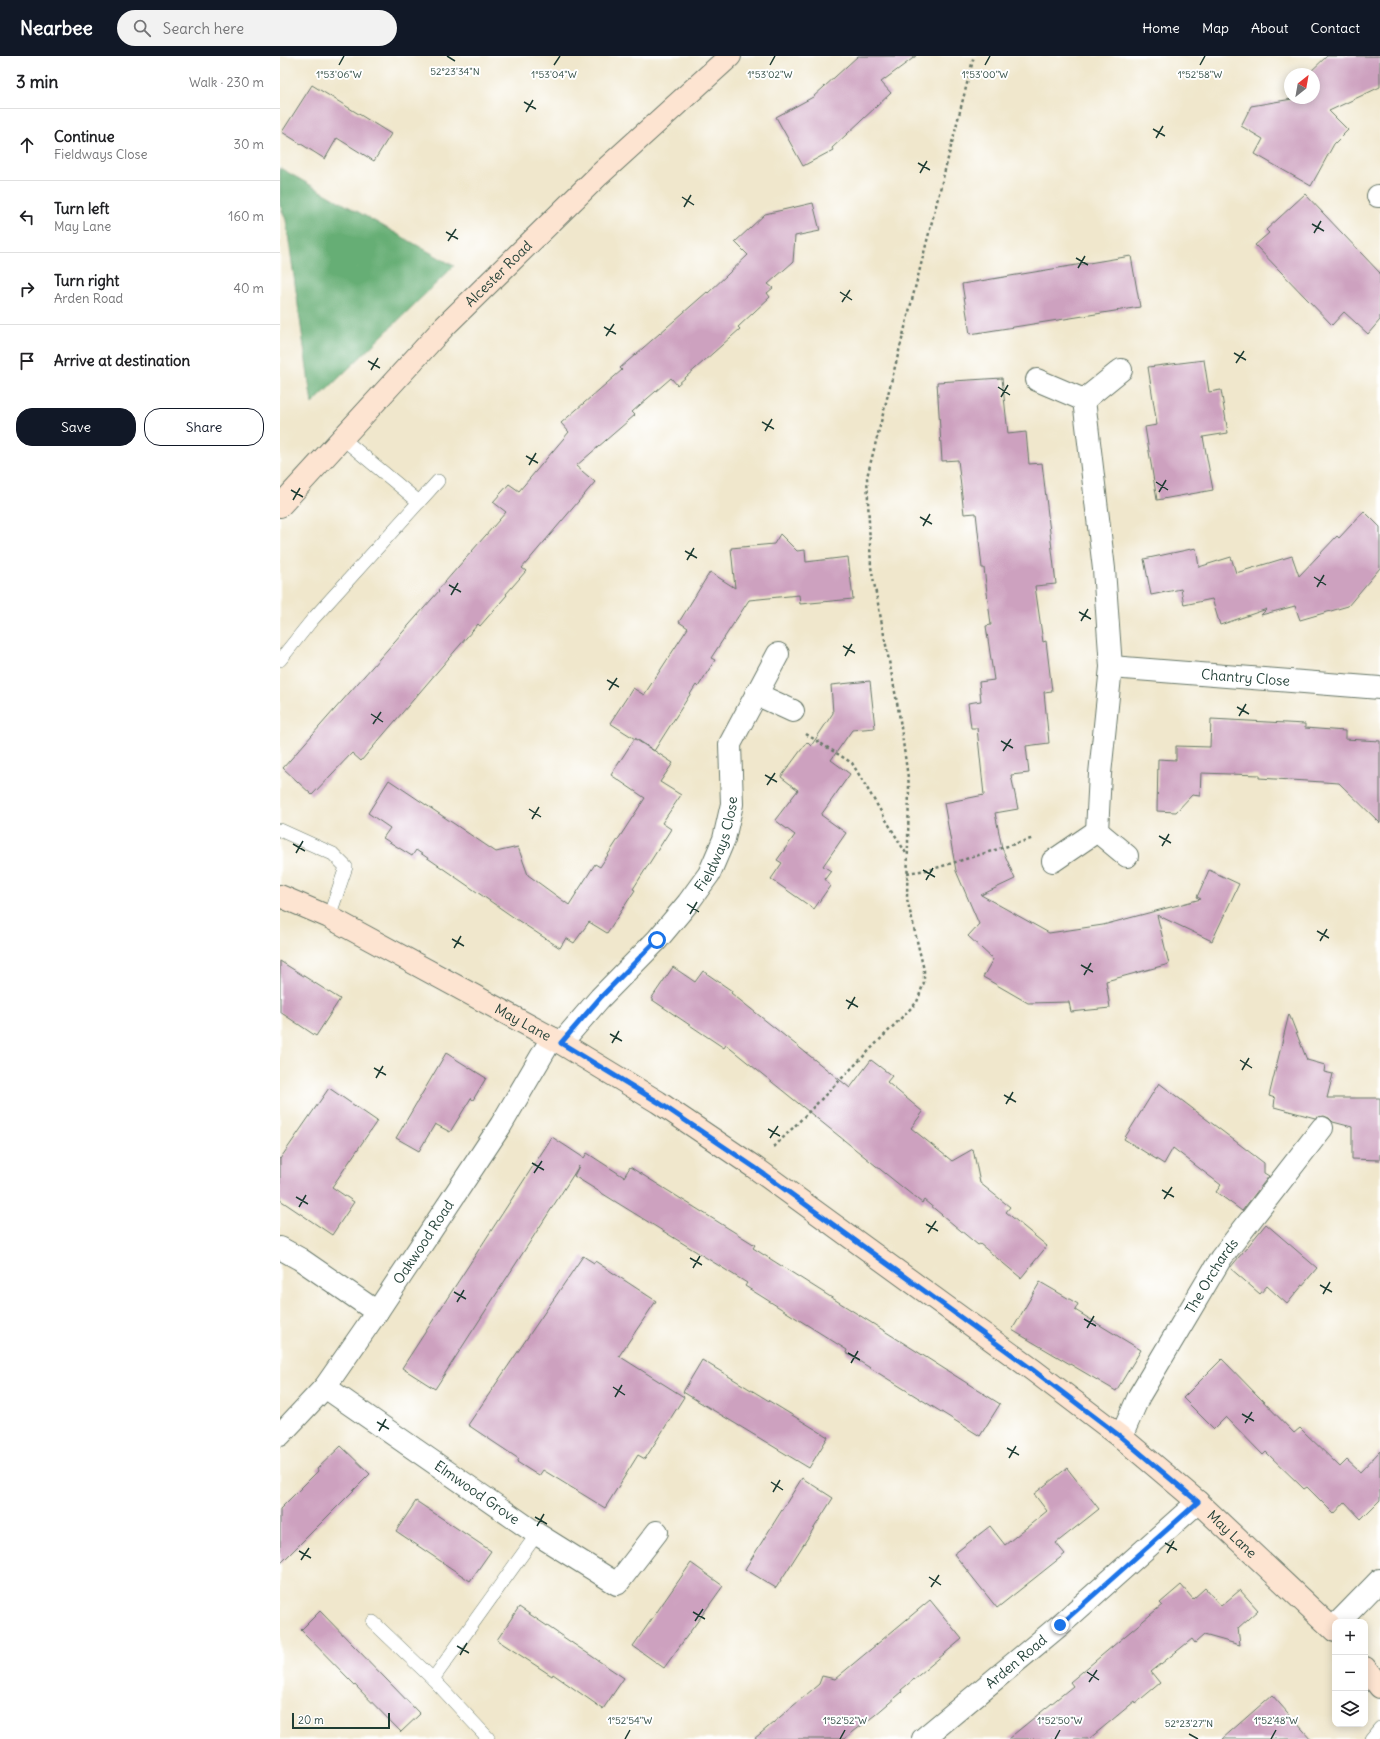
<!DOCTYPE html>
<html lang="en">
<head>
<meta charset="utf-8">
<style>
	:root { --surface:#fff; --page:#f2f2f2; --text:#202124; --muted:#757577; --line:#e0e0e0; --accent:#111827 }
	body { margin:0; font-family:Delius,sans-serif; background:var(--page); color:var(--text) }
	.controls { position:absolute; right:12px; bottom:12px; display:grid; overflow:hidden; border-radius:8px; box-shadow:0 2px 10px #0003 }
	.controls button { width:36px; height:36px; display:grid; place-items:center; padding:0; border:0; border-bottom:1px solid var(--line); background:var(--surface); color:var(--text); font:20px sans-serif }
	.compass { position:absolute; left:1004px; top:12px; width:36px; height:36px; border-radius:50%; background:var(--surface); box-shadow:0 2px 10px #0003; rotate:31deg }
	.scale { position:absolute; left:12px; bottom:10px; width:98px; box-sizing:border-box; padding-left:4px; border:2px solid #1f3d34; border-top:0; font-size:11px; line-height:14px; white-space:nowrap; color:#1f3d34; -webkit-text-stroke:3px #fff; paint-order:stroke }
	.stop { position:absolute; width:12px; height:12px; margin:-9px; border:3px solid #1a73e8; border-radius:50%; background:#fff }
	.stop.end { background:#1a73e8; border-color:#fff; box-shadow:0 1px 4px #0008 }
	.list { margin:0; padding:0; list-style:none }
	h2 { display:flex; justify-content:space-between; align-items:center; height:52px; margin:0; padding:0 16px; font-size:17px }
	h2 small { font-size:13px; font-weight:400; color:var(--muted) }
	.list li { display:grid; grid-template-columns:26px 1fr auto; gap:12px; align-items:center; box-sizing:border-box; height:72px; padding:0 16px; border-top:1px solid var(--line) }
	.list b { display:block; font-size:15px; white-space:nowrap }
	.list p { margin:0; font-size:13px; white-space:nowrap; color:var(--muted) }
	.list em { font-size:13px; font-style:normal; color:var(--muted) }
	.actions { display:flex; gap:8px; padding:12px 16px }
	.actions a { flex:1; padding:9px 0; border:1px solid var(--accent); border-radius:16px; text-align:center; font-size:14px; color:var(--accent) }
	.actions .main { background:var(--accent); color:#fff }
	.icon { flex:none; width:22px; height:22px; fill:none; stroke:currentColor; stroke-width:2; stroke-linecap:round; stroke-linejoin:round }
	.map { position:relative; flex:none; width:1100px; height:1683px; overflow:hidden }
	header { display:flex; align-items:center; gap:24px; box-sizing:border-box; height:56px; padding:0 20px; background:var(--accent); color:#fff }
	header strong { font-size:19px }
	nav { display:flex; gap:22px; margin-inline-start:auto; font-size:14px }
	.search { width:280px; height:36px; background:var(--page); display:flex; align-items:center; gap:10px; box-sizing:border-box; padding:0 14px; border-radius:22px; color:var(--muted); font-size:15px }
	main { display:flex }
	aside { flex:1; background:var(--surface) }
	.map>svg:first-child { display:block }
	.forest { fill:#66ae74; stroke:#427654 }
	.building { fill:#cda1bf }
	.lines { fill:none; stroke-linecap:round; stroke-linejoin:round }
	.lane-casing { stroke:#687869; stroke-width:14 }
	.street-casing { stroke:#687869; stroke-width:24 }
	.secondary-casing { stroke:#687869; stroke-width:24 }
	.path { stroke:#687869; stroke-width:2.5; stroke-dasharray:3 3; stroke-linecap:butt }
	.lane { stroke:#fff; stroke-width:13 }
	.street { stroke:#fff; stroke-width:22 }
	.secondary { stroke:#fde4d1; stroke-width:22 }
	.route { stroke:#1a73e8; stroke-width:5 }
	.ticks { fill:none; stroke:#1f3d34; stroke-width:1.5 }
	.labels { text-anchor:middle; dominant-baseline:central; stroke-width:4; stroke-linejoin:round; paint-order:stroke }
	.street-label { font-size:14px; fill:#1f3d34; stroke:#fff }
	.ticks-label { font-size:10px; text-anchor:middle; fill:#1f3d34; stroke:#fff; stroke-width:4; stroke-linejoin:round; paint-order:stroke }
</style>
</head>
<body>
<header>
<strong>Nearbee</strong>
<div class="search"><svg class="icon" aria-label="search" viewBox="0 0 24 24"><circle cx="10" cy="10" r="6"/><path d="M15 15l6 6"/></svg>Search here</div>
<nav><a>Home</a><a>Map</a><a>About</a><a>Contact</a></nav>
</header>
<main>
<aside>
<h2>3 min<small>Walk · 230 m</small></h2>
<ul class="list">
<li><svg class="icon" aria-label="ahead" viewBox="0 0 24 24"><path d="M12 20V5M6 11l6-6 6 6"/></svg><div><b>Continue</b><p>Fieldways Close</p></div><em>30 m</em></li>
<li><svg class="icon" aria-label="left" viewBox="0 0 24 24"><path d="M17 20v-9H6M10 6l-5 5 5 5"/></svg><div><b>Turn left</b><p>May Lane</p></div><em>160 m</em></li>
<li><svg class="icon" aria-label="right" viewBox="0 0 24 24"><path d="M7 20v-9h11M14 6l5 5-5 5"/></svg><div><b>Turn right</b><p>Arden Road</p></div><em>40 m</em></li>
<li><svg class="icon" aria-label="arrive" viewBox="0 0 24 24"><path d="M6 21V4h12l-3 4 3 4H6"/></svg><div><b>Arrive at destination</b></div></li>
</ul>
<div class="actions"><a class="main">Save</a><a>Share</a></div>
</aside>
<div class="map">
<svg width="1100" height="1683" viewBox="0 0 1100 1683">
	<rect width="100%" height="100%" fill="#fff"/>
	<filter id="ink" filterUnits="userSpaceOnUse"><feTurbulence type="fractalNoise" baseFrequency=".025" numOctaves="2"/><feDisplacementMap in="SourceGraphic" scale="8" xChannelSelector="R" yChannelSelector="G"/><feConvolveMatrix kernelMatrix="1 2 1 2 8 2 1 2 1" color-interpolation-filters="sRGB"/></filter>
	<filter id="wash" filterUnits="userSpaceOnUse"><feTurbulence type="fractalNoise" baseFrequency=".012" numOctaves="4" result="noise"/><feDisplacementMap in="SourceGraphic" scale="16" xChannelSelector="R" yChannelSelector="G"/><feGaussianBlur stdDeviation="0.9" result="paint"/><feColorMatrix in="noise" values="0 0 0 0 0 0 0 0 0 0 0 0 0 0 0 0 0 1.4 0 .05"/><feComposite in="paint" operator="in"/></filter>
	<g filter="url(#wash)">
		<rect width="100%" height="100%" fill="#f0e7cc"/>
		<path class="forest" d="M0,112L174,210L32,348L6,164L0,149Z"/>
		<g id="blocks">
			<g class="building">
				<path d="M578,0H636L601,26L611,37L552,92L553,94L523,110L496,61L533,41Z"/>
				<path d="M1047,0H1100V31L1049,55L1068,74L1054,88L1031,130L975,98L983,83L961,70L971,50L1012,43L1010,42H1034V18H1028Z"/>
				<path d="M32,29L111,78L94,105L57,82L45,103L2,76Z"/>
				<path d="M1025,138L1100,217V264L1088,278L1064,256L1052,269L975,189L989,177L986,174Z"/>
				<path d="M533,147L540,175L515,180L513,206L488,228L493,232L487,237L490,241L458,271L460,273L397,329L391,322L352,356L355,359L296,410L315,426L242,512L246,515L226,538L227,539L200,570L198,568L81,705L72,697L32,739L3,712L159,535L158,534L226,456L213,446L229,428L239,435L289,376L281,367L342,314L340,312L387,271L427,236L428,237L468,199L455,186L485,158Z"/>
				<path d="M851,200L860,251L690,278L682,228Z"/>
				<path d="M924,304L929,336L941,334L948,377L923,381L933,434L877,444L865,371L877,369L868,311Z"/>
				<path d="M722,322L728,378L746,376L749,408L762,407L776,528L755,530L763,586L766,585L772,635L764,636L769,687L746,690L749,717L731,719L738,753L715,757L722,792L735,823L701,839L769,877L823,869L921,843L917,841L929,814L959,828L932,885L877,859L889,908L826,925L830,952L791,956L789,946L748,947L703,921L713,903L688,880L699,868L676,815L664,747L704,739L697,672H691L688,647L701,645L699,626L714,624L706,570L711,569L704,512H702L696,457L684,458L678,404L662,405L657,326Z"/>
				<path d="M1084,455L1100,471V512L1068,550L1020,564L1015,550L981,559L987,553L940,569L932,543L904,549L901,533L871,539L864,503L916,492L919,511L951,501L956,517L1012,500L1019,520L1057,480L1059,482Z"/>
				<path d="M500,478L517,495L525,494L526,506L568,501L573,543L520,548L519,539L469,544L431,602L435,604L418,631L416,629L374,695L330,667L353,632L364,639L408,572L399,566L430,516L455,532L451,492L494,488Z"/>
				<path d="M590,625L595,672L572,674L551,704L570,718L541,759L566,777L543,810L551,815L545,823L550,830L534,853L491,823L502,807L497,804L515,779L495,764L518,734L501,721L527,686L531,690L553,657L551,629Z"/>
				<path d="M931,663L1025,668V672L1065,675V683L1100,685V767L1059,727L979,722V719L921,717L920,740L912,739L896,756L877,755L878,703L896,704V690L930,691Z"/>
				<path d="M355,682L393,707L380,726L401,739L382,767L391,773L353,833L355,834L327,877L309,866L294,887L286,882L280,892L239,865L136,794L132,800L103,782L110,772L88,757L109,724L216,796L238,791L248,819L289,849L315,808L320,811L365,742L331,719Z"/>
				<path d="M0,905L60,943L36,980L0,956Z"/>
				<path d="M393,911L415,926L423,915L452,935L451,937L570,1032L591,1004L612,1020L607,1026L643,1056L631,1072L672,1105L693,1093L700,1127L730,1151L726,1156L767,1190L741,1222L700,1188L698,1189L644,1144L642,1147L446,989L444,992L371,943Z"/>
				<path d="M1009,958L1027,1004L1045,1009L1044,1016L1053,1018L1047,1042H1100V1104L1072,1103V1071L1053,1066L1049,1062L1044,1060L1035,1062L994,1051L995,1042L989,1040Z"/>
				<path d="M166,997L206,1022L193,1044L191,1042L170,1076L155,1068L139,1095L116,1082Z"/>
				<path d="M879,1027L984,1107V1117L989,1120L962,1155L936,1136L941,1129L893,1092L884,1108L844,1083Z"/>
				<path d="M49,1032L97,1065L52,1131L74,1146L52,1179L0,1144V1103Z"/>
				<path d="M272,1081L304,1102L307,1097L344,1121L350,1111L475,1189L473,1192L720,1348L700,1380L566,1297L567,1294L465,1230L467,1227L294,1120L299,1110L155,1333L122,1312Z"/>
				<path d="M986,1168L1037,1212L1007,1248L987,1230L980,1238L950,1212Z"/>
				<path d="M303,1200L314,1207L315,1205L376,1245L339,1300L404,1341L365,1403L358,1399L325,1452L263,1414L259,1420L237,1406L239,1403L188,1369Z"/>
				<path d="M760,1226L798,1248L795,1254L861,1294L836,1335L732,1274Z"/>
				<path d="M942,1303L1014,1377L1020,1372L1060,1411L1067,1404L1080,1416L1100,1395V1444L1081,1463L1065,1446L1054,1458L1027,1431L1024,1433L986,1396L983,1399L946,1361L934,1373L903,1342Z"/>
				<path d="M422,1304L548,1381L529,1412L403,1336Z"/>
				<path d="M61,1390L90,1418L0,1508V1453L38,1415L37,1413Z"/>
				<path d="M787,1412L819,1453L776,1487L785,1498L717,1552L674,1498L710,1470L725,1489L767,1455L754,1438Z"/>
				<path d="M522,1422L553,1442L496,1532L465,1513Z"/>
				<path d="M136,1445L211,1495L190,1525L116,1475Z"/>
				<path d="M411,1507L443,1530L384,1612L353,1590Z"/>
				<path d="M901,1529L913,1543L925,1532L941,1550L960,1534L978,1554L958,1572L960,1589L924,1579L915,1587L912,1583L871,1616L880,1627L856,1647L855,1645L809,1683H728L793,1630L790,1626L882,1549L880,1547Z"/>
				<path d="M650,1544L682,1583L621,1634L622,1636L595,1659L564,1683H474L539,1628L542,1620L555,1623Z"/>
				<path d="M239,1551L344,1622L323,1653L273,1618L272,1620L217,1584Z"/>
				<path d="M40,1555L140,1658L121,1676L21,1574Z"/>
				<path d="M992,1639L1031,1683H942Z"/>
			</g>
		</g>
	</g>
	<g filter="url(#ink)">
		<use href="#blocks" fill-opacity="0" stroke="#687869" stroke-width="1"/>
		<g class="lines">
			<defs>
				<g id="lane">
					<path d="M62,382L139,446"/>
					<path d="M0,604L32,564L158,425"/>
					<path d="M0,774L53,798L66,811L49,861"/>
					<path d="M93,1566L153,1623L257,1478"/>
					<path d="M153,1623L208,1682"/>
					<path d="M1091,1683L1100,1672"/>
				</g>
				<g id="street">
					<path d="M1098,140H1100"/>
					<path d="M757,324L804,344L841,314"/>
					<path d="M804,344L824,513L831,611L820,718L817,775"/>
					<path id="s1" d="M831,611L1100,632"/>
					<path d="M476,638L513,655"/>
					<path d="M773,805L817,775L847,800"/>
					<path id="s2" d="M281,987L320,942L377,884L408,847L429,818L444,783L452,748L450,688L498,598"/>
					<path d="M0,1192L20,1203L97,1256"/>
					<path id="s3" d="M45,1331L257,1478L337,1528L377,1476"/>
					<path id="s4" d="M0,1379L45,1331L97,1256L221,1069L272,982"/>
					<path id="s5" d="M841,1381L859,1340L941,1202L1042,1072"/>
					<path d="M1059,1566L1100,1524"/>
					<path id="s6" d="M643,1683L780,1569L918,1446"/>
				</g>
				<g id="secondary">
					<path id="s7" d="M0,450L164,271L319,119L450,0"/>
					<path id="s8" d="M0,840L49,861L281,987L378,1046L474,1111L753,1314L841,1381L918,1446L1055,1575"/>
					<path d="M1085,1612L1100,1631"/>
				</g>
			</defs>
			<use href="#lane" class="lane-casing"/>
			<use href="#street" class="street-casing"/>
			<use href="#secondary" class="secondary-casing"/>
			<g class="path">
				<path d="M526,678L572,707L627,799"/>
				<path d="M627,817L653,813L754,782"/>
				<path d="M494,1091L637,946L644,926V914L627,843L629,729L619,657L591,511L587,421L694,0"/>
			</g>
			<use href="#lane" class="lane"/>
			<use href="#street" class="street"/>
			<use href="#secondary" class="secondary"/>
		</g>
	</g>
	<g class="lines" filter="url(#ink)">
		<path class="route" d="M377,884L320,942L281,987L378,1046L474,1111L753,1314L841,1381L918,1446L780,1569"/>
	</g>
	<path class="ticks" d="M167,0L175,5M59,9L64,0M274,9L280,0M490,9L495,0M705,9L710,0M920,9L925,0M244,46L256,53M246,56L253,44M873,73L885,80M876,82L883,70M638,107L650,114M640,117L647,105M402,141L414,149M404,151L411,139M1032,168L1044,175M166,176L178,183M1034,177L1041,165M168,185L176,173M796,202L808,209M798,212L805,200M560,236L572,244M562,246L570,234M324,271L336,278M326,280L334,268M954,297L966,304M88,305L100,312M956,307L964,295M91,314L98,302M718,331L730,339M721,341L728,329M482,366L494,373M485,375L492,363M246,400L258,407M249,409L256,397M876,426L888,434M11,434L23,441M879,436L886,424M13,444L20,432M640,461L652,468M643,470L650,458M405,495L417,502M407,504L414,492M1034,521L1046,529M169,529L181,536M1037,531L1044,519M171,539L178,527M799,556L811,563M801,565L808,553M563,590L575,597M565,600L572,588M327,624L339,631M329,634L337,622M957,651L969,658M91,658L103,666M959,660L966,648M93,668L101,656M721,685L733,692M723,695L731,683M485,719L497,726M487,729L495,717M249,753L261,761M252,763L259,751M879,780L891,787M13,788L25,795M882,790L889,778M16,797L23,785M643,814L655,821M646,824L653,812M407,848L419,856M410,858L417,846M1037,875L1049,882M172,883L184,890M1040,885L1047,873M174,892L181,880M801,909L813,916M804,919L811,907M566,944L578,951M568,953L575,941M330,978L342,985M332,987L339,975M960,1004L972,1012M94,1012L106,1019M962,1014L969,1002M96,1022L103,1010M724,1039L736,1046M726,1048L733,1036M488,1073L500,1080M490,1082L498,1070M252,1107L264,1114M254,1117L262,1105M882,1134L894,1141M16,1141L28,1148M884,1143L892,1131M19,1151L26,1139M646,1168L658,1175M648,1177L656,1165M410,1202L422,1209M413,1212L420,1200M1040,1229L1052,1236M174,1236L186,1243M1043,1238L1050,1226M177,1246L184,1234M804,1263L816,1270M807,1272L814,1260M568,1297L580,1304M571,1307L578,1295M333,1331L345,1339M335,1341L342,1329M962,1358L974,1365M97,1366L109,1373M965,1367L972,1356M99,1375L106,1363M727,1392L739,1399M729,1402L736,1390M491,1426L503,1434M493,1436L500,1424M255,1461L267,1468M257,1470L264,1458M885,1487L897,1494M19,1495L31,1502M887,1497L894,1485M21,1504L29,1492M649,1521L661,1529M651,1531L659,1519M413,1556L425,1563M415,1565L423,1553M177,1590L189,1597M180,1599L187,1587M807,1616L819,1624M809,1626L817,1614M909,1678L918,1683M345,1683L350,1674M560,1683L565,1674M775,1683L780,1674M991,1683L996,1674"/>
	<g class="labels">
		<g class="street-label">
			<text stroke="none"><textPath href="#s7" startOffset="319">Alcester Road</textPath></text>
			<text stroke="none"><textPath href="#s1" startOffset="135">Chantry Close</textPath></text>
			<text stroke="none"><textPath href="#s2" startOffset="256">Fieldways Close</textPath></text>
			<text stroke="none"><textPath href="#s8" startOffset="274">May Lane</textPath></text>
			<text stroke="none"><textPath href="#s4" startOffset="241">Oakwood Road</textPath></text>
			<text stroke="none"><textPath href="#s5" startOffset="185">The Orchards</textPath></text>
			<text stroke="none"><textPath href="#s3" startOffset="185">Elmwood Grove</textPath></text>
			<text stroke="none"><textPath href="#s8" startOffset="1150">May Lane</textPath></text>
			<text stroke="none"><textPath href="#s6" startOffset="121">Arden Road</textPath></text>
		</g>
	</g>
	<g class="ticks-label">
		<text x="175" y="19">52°23'34"N</text>
		<text x="59" y="22">1°53'06"W</text>
		<text x="274" y="22">1°53'04"W</text>
		<text x="490" y="22">1°53'02"W</text>
		<text x="705" y="22">1°53'00"W</text>
		<text x="920" y="22">1°52'58"W</text>
		<text x="350" y="1668">1°52'54"W</text>
		<text x="565" y="1668">1°52'52"W</text>
		<text x="780" y="1668">1°52'50"W</text>
		<text x="996" y="1668">1°52'48"W</text>
		<text x="909" y="1671">52°23'27"N</text>
	</g>
</svg>
<div class="controls">
<button>+</button>
<button>−</button>
<button><svg class="icon" aria-label="layers" viewBox="0 0 24 24"><path d="M12 4l9 5-9 5-9-5zM3 14l9 5 9-5"/></svg></button>
</div>
<svg class="compass" viewBox="-18 -18 36 36"><path d="M0-13l5 13h-10z" fill="#e53935"/><path d="M0 13l5-13h-10z" fill="#757577"/></svg>
<div class="scale">20 m</div>
<div class="stop" style="left:377px;top:884px"></div>
<div class="stop end" style="left:780px;top:1569px"></div>
</div>
</main>
</body>
</html>
